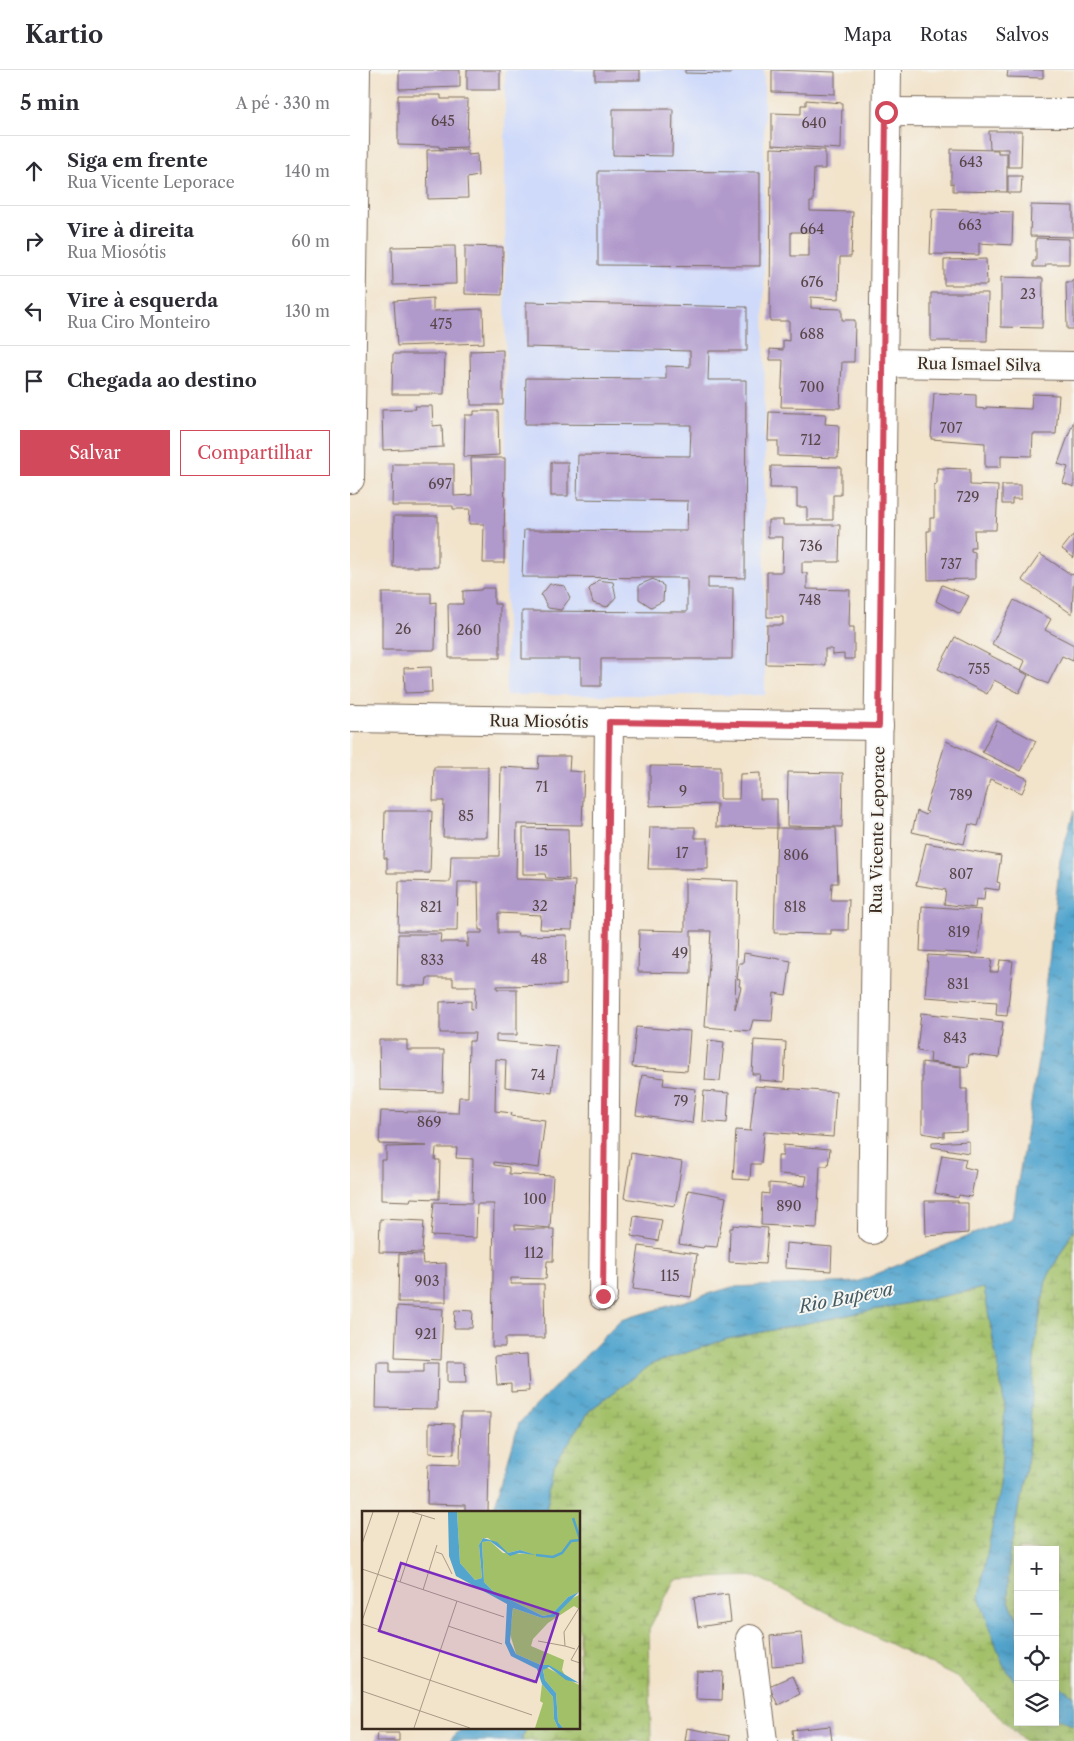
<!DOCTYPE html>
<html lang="pt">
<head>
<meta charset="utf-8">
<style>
	:root { --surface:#fff; --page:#f2f2f3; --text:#2b2b33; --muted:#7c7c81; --line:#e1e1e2; --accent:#d1495b }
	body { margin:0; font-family:"Libre Caslon Text",serif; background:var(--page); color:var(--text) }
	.controls { position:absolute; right:15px; bottom:15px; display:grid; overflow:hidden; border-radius:0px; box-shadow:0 5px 20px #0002 }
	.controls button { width:45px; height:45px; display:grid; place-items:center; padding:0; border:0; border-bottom:1px solid var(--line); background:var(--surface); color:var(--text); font:25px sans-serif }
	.stop { position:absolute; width:15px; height:15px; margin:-11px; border:4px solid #d1495b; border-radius:50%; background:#fff }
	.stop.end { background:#d1495b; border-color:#fff; box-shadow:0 1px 5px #0008 }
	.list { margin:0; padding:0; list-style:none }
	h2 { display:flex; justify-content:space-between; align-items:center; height:65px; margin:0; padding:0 20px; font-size:21px }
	h2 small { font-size:16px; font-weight:400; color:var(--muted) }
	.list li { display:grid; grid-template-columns:32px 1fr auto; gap:15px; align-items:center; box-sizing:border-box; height:70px; padding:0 20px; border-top:1px solid var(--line) }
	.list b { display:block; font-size:19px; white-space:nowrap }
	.list p { margin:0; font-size:16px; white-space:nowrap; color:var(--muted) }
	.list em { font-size:16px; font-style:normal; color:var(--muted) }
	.actions { display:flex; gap:10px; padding:15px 20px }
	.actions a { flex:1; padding:11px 0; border:1px solid var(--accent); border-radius:0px; text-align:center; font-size:18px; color:var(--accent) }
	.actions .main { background:var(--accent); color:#fff }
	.icon { flex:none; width:28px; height:28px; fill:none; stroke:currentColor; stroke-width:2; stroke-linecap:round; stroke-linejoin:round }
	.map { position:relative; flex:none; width:724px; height:1671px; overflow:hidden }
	header { display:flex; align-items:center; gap:30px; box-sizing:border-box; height:70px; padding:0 25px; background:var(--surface); border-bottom:1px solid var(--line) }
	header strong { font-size:24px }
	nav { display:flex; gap:28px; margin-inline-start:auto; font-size:18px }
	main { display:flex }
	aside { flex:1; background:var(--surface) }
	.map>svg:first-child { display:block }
	.built { fill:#cfdafa }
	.wetland { fill:url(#wetland-marsh); stroke:#6e7543 }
	.water { fill:url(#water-ripples); stroke:#476876 }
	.building { fill:#b099cb; fill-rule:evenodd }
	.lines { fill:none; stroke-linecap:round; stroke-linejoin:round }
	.street-casing { stroke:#7b6b5b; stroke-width:30 }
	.street { stroke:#fff; stroke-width:28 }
	.route { stroke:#d1495b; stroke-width:6 }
	.labels { text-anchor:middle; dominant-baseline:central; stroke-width:4; stroke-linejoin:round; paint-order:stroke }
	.number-label { font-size:14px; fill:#584649 }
	.street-label { font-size:16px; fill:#3b2a1e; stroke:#f6f6f2 }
	.water-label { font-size:18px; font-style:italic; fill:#455b64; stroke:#f6f6f2 }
	.inset-river { fill:none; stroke:#53a5ce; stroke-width:2.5 }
	.inset-road { fill:none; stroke:#a99986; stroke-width:1 }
	.view { fill:#7b2cbf; fill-opacity:0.15; stroke:#7b2cbf; stroke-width:2.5 }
	.inset-edge { fill:none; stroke:#3b2a1e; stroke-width:2.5 }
</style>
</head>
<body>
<header>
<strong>Kartio</strong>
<nav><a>Mapa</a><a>Rotas</a><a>Salvos</a></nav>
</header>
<main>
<aside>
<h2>5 min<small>A pé · 330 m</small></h2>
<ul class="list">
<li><svg class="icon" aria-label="ahead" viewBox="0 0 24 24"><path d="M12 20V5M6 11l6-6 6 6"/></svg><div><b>Siga em frente</b><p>Rua Vicente Leporace</p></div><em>140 m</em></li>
<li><svg class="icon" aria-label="right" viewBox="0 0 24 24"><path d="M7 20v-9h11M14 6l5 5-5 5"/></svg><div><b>Vire à direita</b><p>Rua Miosótis</p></div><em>60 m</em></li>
<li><svg class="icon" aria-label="left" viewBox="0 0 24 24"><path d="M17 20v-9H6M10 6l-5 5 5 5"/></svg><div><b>Vire à esquerda</b><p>Rua Ciro Monteiro</p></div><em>130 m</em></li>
<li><svg class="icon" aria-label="arrive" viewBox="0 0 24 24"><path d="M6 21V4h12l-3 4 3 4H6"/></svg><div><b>Chegada ao destino</b></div></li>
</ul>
<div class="actions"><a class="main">Salvar</a><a>Compartilhar</a></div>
</aside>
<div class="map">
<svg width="724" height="1671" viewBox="0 0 724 1671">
	<defs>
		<pattern id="wetland-marsh" width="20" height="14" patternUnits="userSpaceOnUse" patternTransform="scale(1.25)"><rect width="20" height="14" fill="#a2c068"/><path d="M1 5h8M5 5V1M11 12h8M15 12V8" fill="none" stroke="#859c55"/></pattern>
		<pattern id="water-ripples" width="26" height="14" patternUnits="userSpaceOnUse" patternTransform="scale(1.25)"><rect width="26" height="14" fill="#53a5ce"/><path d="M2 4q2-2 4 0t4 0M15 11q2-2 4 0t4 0" fill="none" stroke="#4687a7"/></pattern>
	</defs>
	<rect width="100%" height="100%" fill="#f6f6f2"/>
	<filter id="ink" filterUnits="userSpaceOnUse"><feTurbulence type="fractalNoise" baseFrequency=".02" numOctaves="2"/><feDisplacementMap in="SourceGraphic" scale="10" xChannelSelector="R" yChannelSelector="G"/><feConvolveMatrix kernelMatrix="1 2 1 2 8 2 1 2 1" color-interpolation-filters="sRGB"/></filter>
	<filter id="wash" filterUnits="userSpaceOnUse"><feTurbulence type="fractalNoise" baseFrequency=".0096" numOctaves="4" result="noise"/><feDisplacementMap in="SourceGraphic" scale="20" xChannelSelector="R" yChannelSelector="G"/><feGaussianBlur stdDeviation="1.12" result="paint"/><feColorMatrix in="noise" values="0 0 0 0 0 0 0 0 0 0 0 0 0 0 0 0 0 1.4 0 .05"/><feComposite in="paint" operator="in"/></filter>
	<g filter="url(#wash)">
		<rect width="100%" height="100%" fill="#f2e3cb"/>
		<path class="built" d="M155,0H414L415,625H156Z"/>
		<g class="wetland">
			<path d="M724,1159V1626L705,1613V1480H668V1550L658,1529L659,1487L678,1387L685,1276L696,1210Z"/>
			<path d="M634,1218L655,1337L650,1415L653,1595L668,1615V1652H705V1647L724,1656V1671H675L608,1608L405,1506L325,1509L299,1559L301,1671H173L172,1668L177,1657H229V1442H196L204,1395L240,1340L302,1294L377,1269Z"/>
		</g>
		<g class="water">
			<path d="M724,741V1159L696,1210L685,1276L678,1387L659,1487L658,1529L668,1550V1615L653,1595L629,1527L650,1415L655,1337L634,1218L377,1269L302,1294L240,1340L204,1395L196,1442H143L169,1353L271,1250L382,1217L507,1212L662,1148L689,985L710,790Z"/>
			<path d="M705,1613L724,1626V1656L705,1647Z"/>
			<path d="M113,1657H177L172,1668L173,1671H99Z"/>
		</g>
		<g id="blocks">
			<g class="building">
				<path d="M49,0H110V17L49,19Z"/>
				<rect x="117" y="0" width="33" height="20"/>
				<rect x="245" y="0" width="45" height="10"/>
				<path d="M335,0H381V4L335,3Z"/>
				<path d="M422,0L485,2V24L422,22Z"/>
				<path d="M658,0H693V8L657,7Z"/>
				<path d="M48,25H91V29H118L117,77L89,78V76L48,75Z"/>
				<path d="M456,30L492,33L491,79L422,75V43L451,44V35H456Z"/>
				<path d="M263,39H323L322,86L263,85Z"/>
				<path d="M639,61H672L671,97H658V79H640Z"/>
				<path d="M421,78L475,80V99H464L463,132H460V141L503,142L501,187H490L489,229L461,227V238L492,239V250H505L504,292H492L490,338L431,337L433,290H420V279L433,280V270L439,271V251H420ZM441,162H459V186H441Z"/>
				<path d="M117,79L118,85L127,84L128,106L117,108L118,128L78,129L77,80Z"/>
				<path d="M601,79L648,80V83H657V122L603,121V113L601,114Z"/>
				<path d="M248,101L410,102V196L248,195Z"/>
				<path d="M658,106H672L671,123H658Z"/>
				<path d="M681,135L723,136V167L680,166Z"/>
				<path d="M582,139L663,142L662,175L629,173V185L580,184Z"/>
				<path d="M686,168L719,169V194H696V197H683V191H686Z"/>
				<path d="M105,176L106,214L43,215L42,177Z"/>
				<path d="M115,176L153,177L152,225L115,224Z"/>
				<path d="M636,189L637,215H594V190Z"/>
				<path d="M651,207L693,208L692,258L651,257Z"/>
				<path d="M722,210H724V259H717L716,212H722Z"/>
				<path d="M581,223H638L637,271H581Z"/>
				<path d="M83,228V241L133,239L134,273L47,276L44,231Z"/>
				<path d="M176,232L397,237V281H359L358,310H396L395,508L358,507V518H383L382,589H251V616H231V589H172V541L337,542V508L172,507L174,460L337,461L338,431L227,429L228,385L340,386L341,355L175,354L176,308L316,309V296L340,297V281L176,277Z"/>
				<path d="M153,280V335H121L120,281Z"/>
				<path d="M43,284H95L94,324H42Z"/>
				<path d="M584,323L626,325V338L636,339V337L681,339L682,324L709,325L706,364H683L682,386L651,385V397H635V373L581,369Z"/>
				<path d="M65,336H82L83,356L92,355L93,377L33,380L32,340L66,339Z"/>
				<path d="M124,341H148L149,385L114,387L115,345H124Z"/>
				<path d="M419,342L476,344L475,354L489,355L488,388L428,386V371H418Z"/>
				<path d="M724,350V417L713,413L718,397L708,394Z"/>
				<path d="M121,388H155L154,493H133L134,454H119L120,439H103V436H42L43,394H104V426L122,425Z"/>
				<rect x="201" y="392" width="17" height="34"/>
				<path d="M421,396L491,397V425H483V450H457V437H447V418H420Z"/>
				<path d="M587,398L620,399V415L648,416L646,460H624L625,478H621V481L625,482V509L578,510L577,461H580V448H584V415L587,414Z"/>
				<path d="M652,415H671V429H662V434H652Z"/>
				<path d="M44,446H88V497H43Z"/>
				<path d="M418,450H433V455H490L489,492H452V503H457V519L500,520L499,557H504V589H494V584L482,585V579H475V595L416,594L417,555H433V547H417V502H432L433,467H418Z"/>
				<path d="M724,464V488L712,479Z"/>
				<path d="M690,484L722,505L724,503L722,544L672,510Z"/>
				<path d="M303,509L314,516L313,531L301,537L289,529V515Z"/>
				<path d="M248,510L263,512L266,527L257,537L243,533L239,519Z"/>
				<path d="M200,514L215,516L220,528L211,540L198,538L191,525Z"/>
				<path d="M592,515L619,526L610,544L586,531Z"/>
				<path d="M132,518H144V534H150V588H99L98,534H113V521L131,520Z"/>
				<path d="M32,523H81V533L86,532L85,580H32Z"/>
				<path d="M664,530L701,549L695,560L724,575L723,591L712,586L698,614L671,600L675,591L642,574Z"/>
				<path d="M605,567L678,605L669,623L644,610L637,624L588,599Z"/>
				<path d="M81,597L82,622L55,623L54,598Z"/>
				<path d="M647,651L686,671L671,701L632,682Z"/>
				<path d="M596,671L678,709L672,723L640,709L628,756L619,754L614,774L562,762L567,741L576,745L578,742L575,741Z"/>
				<path d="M189,686H220L219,701L234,702L232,755L167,754L166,809L225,811L222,860L190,859L191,845L148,843V863H168L167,866L217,865L216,915L147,916V919H167V965H146V971L207,976L202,1023L155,1017L156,990L146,989L145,1041L162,1043L161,1046L195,1050L189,1098L144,1092V1095L159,1097V1104L203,1106L200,1158L165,1155V1159H204L203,1191H197L196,1209L161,1208V1214H194L195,1268H155V1277H142L144,1134H127L126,1168L81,1166L84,1132L122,1133L123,1089L106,1088L107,1078H86L85,1090H90L89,1129L61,1128L60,1131L31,1130V1090H36V1077L77,1076L29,1074L31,1041L108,1043L109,1027H118L119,971H124L125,963H90V932L121,931V939L125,938L126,916H103V908H77L76,916H47L48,864H91L90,872H116V877H118V863H132V860H129L128,812H108L107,861H48L49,811L100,812L101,786H149L151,697L188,699Z"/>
				<path d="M300,696L370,697V729H389L390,704L410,703V729H427V758L366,757L367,734L300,736Z"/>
				<path d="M84,697H138L137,767H93L94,731H83Z"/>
				<path d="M438,702L493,703L492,757L437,756Z"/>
				<path d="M35,741H82L80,803H37V788H34Z"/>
				<path d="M300,757H345V768H358V799H298Z"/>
				<path d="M173,758L218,759L219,809L196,808L195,804H173Z"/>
				<path d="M427,758H486L488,813H482L481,830H499L498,860H481V864L424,863Z"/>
				<path d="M576,773L651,786L647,812L650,813L649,820L635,818L634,830L626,829L625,838L594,834L596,820L566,815Z"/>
				<path d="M335,809L388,811L385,939L391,917L389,916L390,910L387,909L389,893H393L394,883L441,891L436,925L424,923L422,951L403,950L400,961L355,957L361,861H341V903L288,902L289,860L335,861Z"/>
				<path d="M572,836L631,840L628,884L570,881Z"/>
				<path d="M578,885L642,889L640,902H648L650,890L663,891L657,946L646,945L647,932L575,927Z"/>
				<path d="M571,943L653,952L649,988L619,984L618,997L580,992L581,983L567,981Z"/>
				<path d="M286,957L340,961L337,1001L282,997Z"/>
				<path d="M29,970H57V980H94L93,1022L30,1020Z"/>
				<path d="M358,970L374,972L370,1011L355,1010Z"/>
				<path d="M404,970L436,972L434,1012L409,1010L410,1004H402Z"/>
				<path d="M572,992L611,997V1019H617V1061L594,1062V1067L572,1063Z"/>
				<path d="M292,1005L314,1008L313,1015L346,1019L342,1053L286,1045Z"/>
				<path d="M405,1016L486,1022L483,1067L414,1062L411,1094H401L400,1110L383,1109L386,1060L400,1061Z"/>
				<path d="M354,1021L379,1023L377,1053L352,1051Z"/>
				<path d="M619,1071V1083L582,1077V1073Z"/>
				<path d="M433,1075L480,1079L478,1096H470L467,1158L411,1155L412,1123L419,1124V1113L455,1116L457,1106L428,1104V1086H433Z"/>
				<path d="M281,1083L332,1092L325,1136L274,1128Z"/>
				<path d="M592,1085L616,1089L614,1097L626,1100L621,1127L609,1125L608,1128L585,1123Z"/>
				<path d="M338,1120L376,1127L367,1177L354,1176L353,1178L329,1174Z"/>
				<path d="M575,1131H608V1133H618V1163L576,1166Z"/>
				<path d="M284,1146L312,1150L308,1171L281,1166Z"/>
				<path d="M30,1149L74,1151L72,1183L29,1182Z"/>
				<path d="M383,1155L418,1158L415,1194L379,1192L380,1158H383Z"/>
				<path d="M436,1173L482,1177L481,1201L435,1198Z"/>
				<path d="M289,1176L347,1184L341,1227L283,1219Z"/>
				<path d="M49,1184L72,1185L73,1194L96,1193V1232H48Z"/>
				<path d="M47,1236L93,1239L91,1290L45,1288Z"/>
				<path d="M105,1240L123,1241L122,1258H104Z"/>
				<path d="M177,1284L179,1321L161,1322V1314L147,1315L145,1286Z"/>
				<path d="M27,1292H40V1302H74V1293H88L87,1339L26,1338Z"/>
				<path d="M97,1292H115L116,1313H97Z"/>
				<path d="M111,1343H140L138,1442H115V1435L77,1434L78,1394L110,1395Z"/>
				<path d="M79,1353L104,1354V1384L79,1383Z"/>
				<path d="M378,1524L381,1552L348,1557L344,1528Z"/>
				<path d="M451,1563L454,1593L422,1596L420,1566Z"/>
				<path d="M347,1601L373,1602L372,1630L346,1629Z"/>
				<path d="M442,1606L450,1624L428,1635L419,1616Z"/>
				<path d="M480,1656L482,1671H443L442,1660Z"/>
				<path d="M337,1658L380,1666L379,1671H335Z"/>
				<path d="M27,1663H49V1671H26Z"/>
			</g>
		</g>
	</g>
	<g filter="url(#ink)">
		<use href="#blocks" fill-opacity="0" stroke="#7b6b5b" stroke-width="1"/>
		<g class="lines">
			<defs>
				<g id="street">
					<path d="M537,42L724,43"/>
					<path d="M533,293L724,296"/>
					<path d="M0,409L6,0"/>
					<path d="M0,648L529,656"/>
					<path d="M522,1160L537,0"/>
					<path d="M253,1226L259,652"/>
					<path d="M400,1569L413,1671"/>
				</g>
			</defs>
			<use href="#street" class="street-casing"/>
			<use href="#street" class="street"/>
		</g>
	</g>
	<g class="lines" filter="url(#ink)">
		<path class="route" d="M253,1226L259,652L529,656L536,42"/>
	</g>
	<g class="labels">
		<g class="number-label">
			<text x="93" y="51">645</text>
			<text x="464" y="53">640</text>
			<text x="621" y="92">643</text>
			<text x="620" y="155">663</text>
			<text x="462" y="159">664</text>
			<text x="462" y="212">676</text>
			<text x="678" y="224">23</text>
			<text x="91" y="254">475</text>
			<text x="462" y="264">688</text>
			<text x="462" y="317">700</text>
			<text x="601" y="358">707</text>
			<text x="461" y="370">712</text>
			<text x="90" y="414">697</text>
			<text x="618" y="427">729</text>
			<text x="461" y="476">736</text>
			<text x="601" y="494">737</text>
			<text x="460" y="530">748</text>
			<text x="53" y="559">26</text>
			<text x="119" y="560">260</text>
			<text x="629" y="599">755</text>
			<text x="192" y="717">71</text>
			<text x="333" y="721">9</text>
			<text x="611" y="725">789</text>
			<text x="116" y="746">85</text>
			<text x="191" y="781">15</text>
			<text x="332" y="783">17</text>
			<text x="446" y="785">806</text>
			<text x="611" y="804">807</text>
			<text x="190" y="836">32</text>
			<text x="81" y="837">821</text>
			<text x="445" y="837">818</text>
			<text x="609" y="862">819</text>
			<text x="330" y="883">49</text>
			<text x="189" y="889">48</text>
			<text x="82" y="890">833</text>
			<text x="608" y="914">831</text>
			<text x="605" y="968">843</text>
			<text x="188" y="1005">74</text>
			<text x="331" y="1031">79</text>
			<text x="79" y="1052">869</text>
			<text x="185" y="1129">100</text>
			<text x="439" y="1136">890</text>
			<text x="184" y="1183">112</text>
			<text x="320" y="1206">115</text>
			<text x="77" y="1211">903</text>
			<text x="76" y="1264">921</text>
		</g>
		<g class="street-label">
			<text transform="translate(629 294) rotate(1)">Rua Ismael Silva</text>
			<text transform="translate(189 651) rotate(1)">Rua Miosótis</text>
			<text transform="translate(527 760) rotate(-89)">Rua Vicente Leporace</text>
		</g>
		<g class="water-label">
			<text transform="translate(496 1228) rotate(-11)">Rio Bupeva</text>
		</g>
	</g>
	<g transform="translate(12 1441)">
		<rect width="218" height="218" fill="#f2e3cb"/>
		<path d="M95,1H217V81L206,86L190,103L181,105L131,80L122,71L120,31L128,30L141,42L170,43L158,39L146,42L126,27H121L117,34L120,67L113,69L98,52ZM217,84V98L212,95L186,112L171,128L169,135L202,149L200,159L204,166L217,172L203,166L187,154H179L154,143L148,123L151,97L180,107L192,105L205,90ZM184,156L217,174V217H201L196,211L194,182L183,169L181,159ZM180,173L191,186L192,208L196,217H173L181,192L178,190Z" fill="#a2c068"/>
		<path d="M86,1H95L98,52L113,69L120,67L117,34L121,27L135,31L146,42L158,39L174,44L157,42L148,45L128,30L120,31L122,71L131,80L181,105L190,103L206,86L217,81L192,106L180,107L151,97L150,105L148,131L154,143L179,154H187L217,172L204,169L187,156L181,159L183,169L194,182L196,211L201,217H196L192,208L191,186L180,173L175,158L149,145L143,132L145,93L94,65L87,45Z" fill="#53a5ce"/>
		<path class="inset-river" d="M211,7L218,28M174,44L191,46L200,42L209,30L218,29"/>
		<path class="inset-road" d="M50,1L73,8M0,33L11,1M74,41L80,43L90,63M0,58L142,106M38,71L60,4M61,79L75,34M0,110L37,1M0,113L173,172M86,115L140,133M176,130L203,135M218,133L209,149L218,152M213,138L203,135L202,121L217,97M0,146L170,204M0,180L108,217M52,217L95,90"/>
		<path class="view" d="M39,52L196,103L174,171L17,120Z"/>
		<rect width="218" height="218" class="inset-edge"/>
	</g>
</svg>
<div class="controls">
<button>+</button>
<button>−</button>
<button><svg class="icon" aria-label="locate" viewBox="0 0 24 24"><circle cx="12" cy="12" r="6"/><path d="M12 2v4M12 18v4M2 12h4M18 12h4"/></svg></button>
<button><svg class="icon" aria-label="layers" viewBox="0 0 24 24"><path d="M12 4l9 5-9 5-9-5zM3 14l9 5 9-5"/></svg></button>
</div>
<div class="stop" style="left:536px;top:42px"></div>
<div class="stop end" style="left:253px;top:1226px"></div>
</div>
</main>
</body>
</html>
